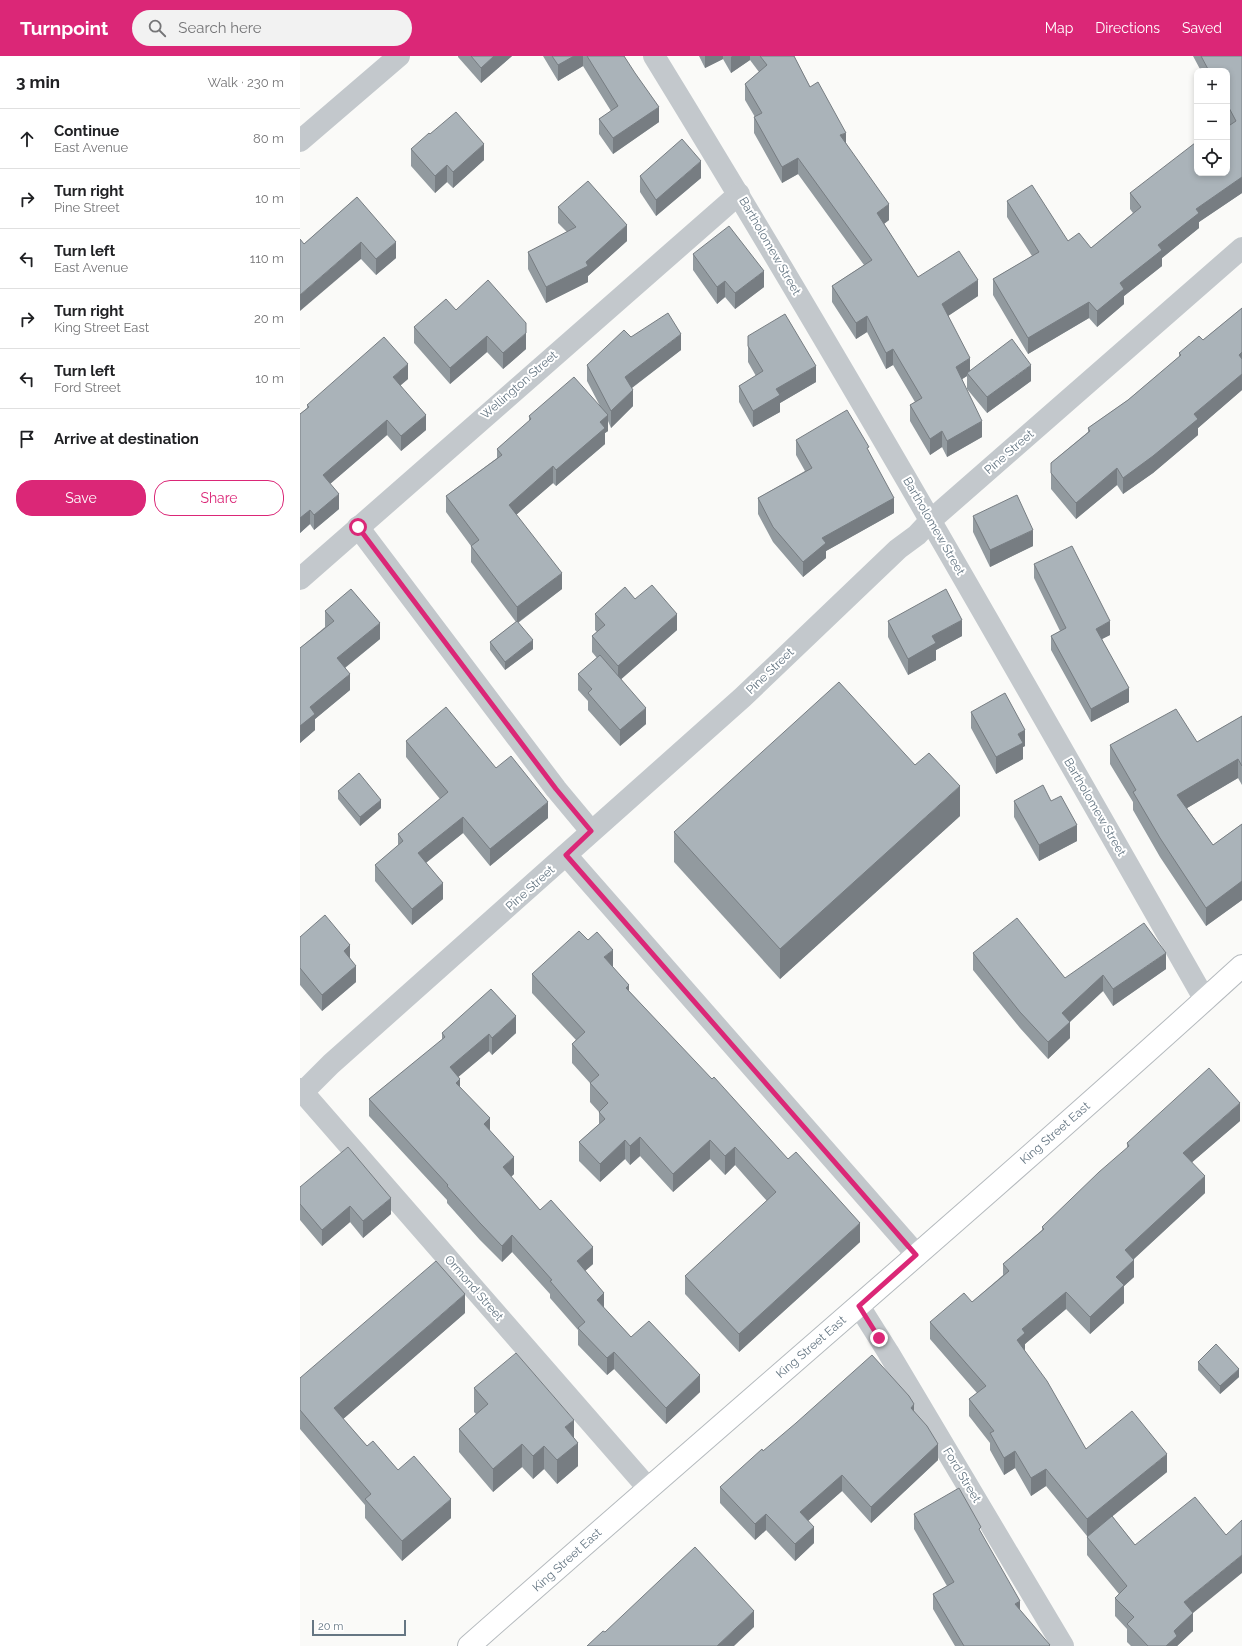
<!DOCTYPE html>
<html lang="en">
<head>
<meta charset="utf-8">
<style>
	:root { --surface:#fff; --page:#f2f2f2; --text:#202124; --muted:#757577; --line:#e0e0e0; --accent:#db2777 }
	body { margin:0; font-family:Raleway,sans-serif; background:var(--page); color:var(--text) }
	.controls { position:absolute; right:12px; top:12px; display:grid; overflow:hidden; border-radius:8px; box-shadow:0 2px 6px #0003 }
	.controls button { width:36px; height:36px; display:grid; place-items:center; padding:0; border:0; border-bottom:1px solid var(--line); background:var(--surface); color:var(--text); font:20px sans-serif }
	.scale { position:absolute; left:12px; bottom:10px; width:94px; box-sizing:border-box; padding-left:4px; border:2px solid #657683; border-top:0; font-size:11px; line-height:14px; white-space:nowrap; color:#657683; -webkit-text-stroke:3px #fff; paint-order:stroke }
	.stop { position:absolute; width:12px; height:12px; margin:-9px; border:3px solid #db2777; border-radius:50%; background:#fff }
	.stop.end { background:#db2777; border-color:#fff; box-shadow:0 1px 4px #0008 }
	.list { margin:0; padding:0; list-style:none }
	h2 { display:flex; justify-content:space-between; align-items:center; height:52px; margin:0; padding:0 16px; font-size:17px }
	h2 small { font-size:13px; font-weight:400; color:var(--muted) }
	.list li { display:grid; grid-template-columns:26px 1fr auto; gap:12px; align-items:center; box-sizing:border-box; height:60px; padding:0 16px; border-top:1px solid var(--line) }
	.list b { display:block; font-size:15px; white-space:nowrap }
	.list p { margin:0; font-size:13px; white-space:nowrap; color:var(--muted) }
	.list em { font-size:13px; font-style:normal; color:var(--muted) }
	.actions { display:flex; gap:8px; padding:12px 16px }
	.actions a { flex:1; padding:9px 0; border:1px solid var(--accent); border-radius:16px; text-align:center; font-size:14px; color:var(--accent) }
	.actions .main { background:var(--accent); color:#fff }
	.icon { flex:none; width:22px; height:22px; fill:none; stroke:currentColor; stroke-width:2; stroke-linecap:round; stroke-linejoin:round }
	.map { position:relative; flex:none; width:942px; height:1590px; overflow:hidden }
	header { display:flex; align-items:center; gap:24px; box-sizing:border-box; height:56px; padding:0 20px; background:var(--accent); color:#fff }
	header strong { font-size:19px }
	nav { display:flex; gap:22px; margin-inline-start:auto; font-size:14px }
	.search { width:280px; height:36px; background:var(--page); display:flex; align-items:center; gap:10px; box-sizing:border-box; padding:0 14px; border-radius:22px; color:var(--muted); font-size:15px }
	main { display:flex }
	aside { flex:1; background:var(--surface) }
	.map>svg:first-child { display:block }
	.lines { fill:none; stroke-linecap:round; stroke-linejoin:round }
	.major-casing { stroke:#b5babe; stroke-width:24 }
	.minor { stroke:#c3c8cc; stroke-width:22 }
	.major { stroke:#fff; stroke-width:22 }
	.wall { fill:#929a9f }
	.shaded-wall { fill:#777d82 }
	.building { fill:#aab3b9; stroke:#777d82 }
	.route { stroke:#db2777; stroke-width:5 }
	.labels { text-anchor:middle; dominant-baseline:central; stroke-width:4; stroke-linejoin:round; paint-order:stroke }
	.street-label { font-size:12px; fill:#657683; stroke:#fff }
</style>
</head>
<body>
<header>
<strong>Turnpoint</strong>
<div class="search"><svg class="icon" aria-label="search" viewBox="0 0 24 24"><circle cx="10" cy="10" r="6"/><path d="M15 15l6 6"/></svg>Search here</div>
<nav><a>Map</a><a>Directions</a><a>Saved</a></nav>
</header>
<main>
<aside>
<h2>3 min<small>Walk · 230 m</small></h2>
<ul class="list">
<li><svg class="icon" aria-label="ahead" viewBox="0 0 24 24"><path d="M12 20V5M6 11l6-6 6 6"/></svg><div><b>Continue</b><p>East Avenue</p></div><em>80 m</em></li>
<li><svg class="icon" aria-label="right" viewBox="0 0 24 24"><path d="M7 20v-9h11M14 6l5 5-5 5"/></svg><div><b>Turn right</b><p>Pine Street</p></div><em>10 m</em></li>
<li><svg class="icon" aria-label="left" viewBox="0 0 24 24"><path d="M17 20v-9H6M10 6l-5 5 5 5"/></svg><div><b>Turn left</b><p>East Avenue</p></div><em>110 m</em></li>
<li><svg class="icon" aria-label="right" viewBox="0 0 24 24"><path d="M7 20v-9h11M14 6l5 5-5 5"/></svg><div><b>Turn right</b><p>King Street East</p></div><em>20 m</em></li>
<li><svg class="icon" aria-label="left" viewBox="0 0 24 24"><path d="M17 20v-9H6M10 6l-5 5 5 5"/></svg><div><b>Turn left</b><p>Ford Street</p></div><em>10 m</em></li>
<li><svg class="icon" aria-label="arrive" viewBox="0 0 24 24"><path d="M6 21V4h12l-3 4 3 4H6"/></svg><div><b>Arrive at destination</b></div></li>
</ul>
<div class="actions"><a class="main">Save</a><a>Share</a></div>
</aside>
<div class="map">
<svg width="942" height="1590" viewBox="0 0 942 1590">
	<rect width="100%" height="100%" fill="#fafaf8"/>
	<g class="lines">
		<defs>
			<path id="major" d="M169,1590C426,1363 688,1141 942,910"/>
		</defs>
		<use href="#major" class="major-casing"/>
		<g class="minor">
			<path d="M354,0C545,311 725,628 905,944"/>
			<path d="M0,85L99,0"/>
			<path d="M58,471L256,733L291,775"/>
			<path d="M0,523L439,138"/>
			<path d="M266,799L617,1199"/>
			<path d="M0,1033L348,1432"/>
			<path d="M0,1039L31,1008L443,641L598,493L617,479L631,464L942,192"/>
			<path d="M559,1250L588,1296L763,1590"/>
		</g>
		<use href="#major" class="major"/>
	</g>
	<g class="wall">
		<path d="M158,0H212L181,27L158,1Z"/>
		<path d="M243,0H324L359,66L313,98L299,78V63L311,55L283,10L258,25Z"/>
		<path d="M399,0H494L510,31L546,87L589,164L584,168L618,221L678,240L648,260L670,314L731,325L687,357L667,333V320L662,323L682,381L647,401L642,391L630,399L610,365V349L615,346L593,309L586,313L567,276L556,283L532,246V230L564,209L498,118L482,127L454,77V61H455L445,44V28L459,16L450,4L431,17L423,3L405,12Z"/>
		<path d="M893,0H942V137L899,166V172L862,202V210L824,240V248L797,271L789,262L728,298L693,239V223L732,200L707,161V145L768,185L791,192L833,157L830,153V137L897,117L930,69L927,63V15H901Z"/>
		<path d="M130,78L184,104L153,132L147,126L135,137L111,110V93Z"/>
		<path d="M340,120L401,122L356,160L340,136Z"/>
		<path d="M57,141L96,202L76,219L61,203L4,188Z"/>
		<path d="M258,151L327,185L288,220V226L246,247L228,213V196L267,176L258,167Z"/>
		<path d="M393,198L464,231L435,253L425,241L417,248L393,214Z"/>
		<path d="M942,252V334L898,372V379L853,417L823,438L817,429L776,463L751,433V407L788,376V372L828,344L879,301V297L903,284Z"/>
		<path d="M156,254L226,293L203,313L187,296L150,328L114,287V271Z"/>
		<path d="M448,280L516,326L480,347V356L453,371L439,346V330L456,320L448,306Z"/>
		<path d="M331,281L381,294L332,332L333,350L311,372L308,365V375L305,377V388L256,430L253,427L216,459L262,533L218,567L233,593L205,614L190,594V586L216,566L171,506V490L146,456V440L197,402V393L229,365V360L300,350L287,325V309Z"/>
		<path d="M108,323L100,329L126,374L101,395L87,379L30,428L39,453L14,474L10,468L0,477V358L7,352V349Z"/>
		<path d="M496,384L569,396L594,457L526,495V502L503,521L473,486L458,458V442L505,415L496,399Z"/>
		<path d="M673,460L733,490L690,511L673,476Z"/>
		<path d="M734,508L810,579L802,583L829,646L791,666L751,594V580L760,575L734,522Z"/>
		<path d="M335,543L377,574L321,623L346,668L320,690L288,654V645L278,634V618L297,602L292,596V580L297,576L295,574V558Z"/>
		<path d="M25,555L80,583L45,612L50,634L15,663V674L0,687V592L25,571Z"/>
		<path d="M588,565L662,580L636,594V604L608,619L588,581Z"/>
		<path d="M671,656L725,690L723,691V703L696,718L671,672Z"/>
		<path d="M942,660V729L938,722L887,752L913,789L942,768V844L906,870L860,801L833,754V746L810,708V689L897,686Z"/>
		<path d="M106,685L196,712L248,762L190,810L163,777L126,807L143,843L112,869L75,825V809L98,790V778L140,743L106,701Z"/>
		<path d="M38,735L81,752L60,770L38,743Z"/>
		<path d="M714,745H751L777,785L739,805L714,761Z"/>
		<path d="M660,760L480,923L374,806V776Z"/>
		<path d="M0,881L50,902L56,926L22,955L0,929Z"/>
		<path d="M673,897L765,922L866,913L813,950L803,935L770,966V982L748,1003L720,972L673,914Z"/>
		<path d="M313,911L329,935L560,1186L439,1296L385,1238V1220L467,1145L435,1109L425,1119L410,1103L373,1136L340,1100L330,1109L325,1103L300,1126L279,1105V1086L299,1068V1056L290,1046V1027L272,1007V988L276,984L232,937V918Z"/>
		<path d="M142,977H216L192,999L189,995L158,1021L160,1031L190,1075L214,1118L211,1121L240,1154L293,1208L285,1215L304,1252L331,1281L400,1336L366,1368L314,1313L307,1319L278,1289V1274L250,1242V1238L212,1196L202,1206L180,1184L147,1147V1144L69,1060V1043L142,984Z"/>
		<path d="M940,1065L892,1106L905,1137L834,1203V1221L824,1230V1247L790,1278L766,1253L725,1288V1295L786,1393L867,1416L812,1460L835,1489L893,1557V1575L877,1590H831L827,1586V1573L815,1560V1542L819,1538L787,1499V1480L746,1430L731,1440L715,1412L704,1419L690,1394V1387L669,1360V1343L677,1337L630,1283V1266L672,1246L703,1219V1208L742,1174V1171L827,1092V1087Z"/>
		<path d="M0,1131L91,1158L63,1182L50,1166L22,1190L0,1164Z"/>
		<path d="M165,1257L43,1363L67,1390L98,1414L151,1462L102,1505L65,1462V1449L0,1373V1322Z"/>
		<path d="M898,1306L939,1321L920,1338L898,1314Z"/>
		<path d="M174,1332L274,1382L278,1410L257,1428L244,1413L233,1423L222,1411L193,1436L159,1396V1373L176,1358L174,1356Z"/>
		<path d="M614,1355L638,1404L571,1467L542,1435L508,1465L514,1487L495,1505L466,1474L455,1484L420,1447V1431L463,1395Z"/>
		<path d="M614,1458L681,1476L720,1554L750,1590H655L633,1553V1538L647,1530L614,1473Z"/>
	</g>
	<g class="shaded-wall">
		<path d="M194,0H212L181,27V12Z"/>
		<path d="M274,0H283V10L258,25V9Z"/>
		<path d="M405,0H423V3L405,12Z"/>
		<path d="M432,0H450V4L431,17V1Z"/>
		<path d="M359,51V66L313,98V82Z"/>
		<path d="M546,77V93L540,79Z"/>
		<path d="M184,88V104L153,132V116Z"/>
		<path d="M498,102V118L482,127V111Z"/>
		<path d="M401,105V122L356,160V144Z"/>
		<path d="M147,109V126L135,137V120Z"/>
		<path d="M942,121V137L899,166V172L862,202V210L824,240V248L797,271V255L820,227L858,189L896,153Z"/>
		<path d="M589,148V164L577,173V157Z"/>
		<path d="M327,169V185L288,220V226L246,247V231L286,206Z"/>
		<path d="M61,186V203L0,255V239Z"/>
		<path d="M96,186V202L76,219V203Z"/>
		<path d="M464,215V231L435,253V237Z"/>
		<path d="M678,224V240L642,264V248Z"/>
		<path d="M425,225V241L417,248V231Z"/>
		<path d="M789,246V262L728,298V282Z"/>
		<path d="M567,260V276L556,283V267Z"/>
		<path d="M226,277V293L203,313V297Z"/>
		<path d="M381,278V294L325,337V321Z"/>
		<path d="M187,280V296L150,328V312Z"/>
		<path d="M593,293V309L586,313V297Z"/>
		<path d="M942,296V312L939,299Z"/>
		<path d="M670,302V318L667,317V320L656,327V311Z"/>
		<path d="M108,308V323L93,336V321Z"/>
		<path d="M731,309V325L687,357V341Z"/>
		<path d="M516,310V326L480,347V356L453,371V355L476,333Z"/>
		<path d="M942,318V334L898,372V379L853,417L823,438V422L894,358Z"/>
		<path d="M333,334V350L311,372V355Z"/>
		<path d="M126,359V374L101,395V380Z"/>
		<path d="M308,359V375L305,377V388L256,430V414L300,366Z"/>
		<path d="M87,364V379L23,434V419Z"/>
		<path d="M682,365V381L647,401V385Z"/>
		<path d="M642,375V391L630,399V383Z"/>
		<path d="M253,410V427L209,465V449Z"/>
		<path d="M817,412V429L776,463V447Z"/>
		<path d="M39,438V453L14,474V459Z"/>
		<path d="M594,442V457L526,495V502L503,521V506L522,482Z"/>
		<path d="M10,454V468L0,477V462Z"/>
		<path d="M733,474V490L690,511V494Z"/>
		<path d="M262,517V533L217,567V551Z"/>
		<path d="M377,558V574L318,626V610Z"/>
		<path d="M662,564V580L636,594V604L608,619V603L632,580Z"/>
		<path d="M810,565V579L796,586V573Z"/>
		<path d="M80,567V583L37,618V602Z"/>
		<path d="M233,584V593L205,614V606Z"/>
		<path d="M50,618V634L15,663V674L0,687V670L10,651Z"/>
		<path d="M829,632V646L791,666V653Z"/>
		<path d="M346,652V668L320,690V674Z"/>
		<path d="M725,674V690L723,691V703L696,718V701L718,678Z"/>
		<path d="M938,703V722L877,758V739Z"/>
		<path d="M660,730V760L480,923V893Z"/>
		<path d="M81,744V752L60,770V761Z"/>
		<path d="M248,746V762L190,810V793Z"/>
		<path d="M163,761V777L118,813V797Z"/>
		<path d="M777,769V785L739,805V789Z"/>
		<path d="M942,825V844L906,870V852Z"/>
		<path d="M143,827V843L112,869V853Z"/>
		<path d="M50,889V905L44,895Z"/>
		<path d="M313,894V912L304,901Z"/>
		<path d="M866,897V913L813,950V933Z"/>
		<path d="M56,910V926L22,955V939Z"/>
		<path d="M803,919V935L762,973V957Z"/>
		<path d="M329,929V948L326,932Z"/>
		<path d="M216,960V977L192,999V982Z"/>
		<path d="M770,966V982L748,1003V986Z"/>
		<path d="M189,978V995L150,1028V1011Z"/>
		<path d="M160,1023V1040L156,1027Z"/>
		<path d="M940,1047V1065L883,1114V1097Z"/>
		<path d="M190,1062V1079L184,1068Z"/>
		<path d="M340,1081V1100L330,1109V1090Z"/>
		<path d="M325,1084V1103L300,1126V1108Z"/>
		<path d="M410,1084V1103L373,1136V1118Z"/>
		<path d="M435,1091V1109L425,1119V1100Z"/>
		<path d="M214,1101V1118L203,1128V1111Z"/>
		<path d="M905,1120V1137L825,1211V1194Z"/>
		<path d="M91,1142V1158L63,1182V1165Z"/>
		<path d="M50,1150V1166L22,1190V1174Z"/>
		<path d="M560,1167V1186L439,1296V1278Z"/>
		<path d="M212,1179V1196L202,1206V1190Z"/>
		<path d="M293,1191V1208L277,1222V1205Z"/>
		<path d="M834,1204V1221L824,1230V1247L790,1278V1261L816,1221Z"/>
		<path d="M766,1236V1253L725,1288V1294L717,1302V1284L722,1273Z"/>
		<path d="M304,1237V1254L297,1244Z"/>
		<path d="M165,1238V1257L34,1371V1352Z"/>
		<path d="M314,1296V1313L307,1319V1302Z"/>
		<path d="M939,1313V1321L920,1338V1330Z"/>
		<path d="M400,1319V1336L366,1368V1352Z"/>
		<path d="M614,1348V1364L611,1352Z"/>
		<path d="M274,1364V1387L265,1371Z"/>
		<path d="M278,1387V1410L257,1428V1404Z"/>
		<path d="M222,1388V1411L193,1436V1413Z"/>
		<path d="M638,1388V1404L571,1467V1451Z"/>
		<path d="M244,1390V1413L233,1423V1400Z"/>
		<path d="M715,1395V1412L704,1419V1402Z"/>
		<path d="M867,1398V1416L787,1481V1463Z"/>
		<path d="M746,1413V1430L731,1440V1422Z"/>
		<path d="M542,1419V1435L500,1472V1456Z"/>
		<path d="M151,1443V1462L102,1505V1485Z"/>
		<path d="M466,1458V1474L455,1484V1468Z"/>
		<path d="M514,1471V1487L495,1505V1488Z"/>
		<path d="M942,1499V1517L893,1557V1575L877,1590H866L874,1575L884,1546Z"/>
		<path d="M720,1545V1560L715,1548Z"/>
		<path d="M454,1555V1571L434,1590H417Z"/>
	</g>
	<g class="building">
		<path d="M171,0H194L181,12Z"/>
		<path d="M252,0H274L258,9Z"/>
		<path d="M287,0H324L335,17L359,51L313,82L299,63L318,50Z"/>
		<path d="M460,0H494L510,31L518,26L546,77L540,79L589,148L577,157L618,221L659,195L678,224L642,248L670,302L656,311L682,365L647,385L642,375L630,383L610,349L622,342L593,293L586,297L567,260L556,267L532,230L572,204L498,102L482,111L454,61L462,57L445,28L467,9Z"/>
		<path d="M901,0H942V121L896,153L899,157L858,189L862,194L820,227L824,233L797,255L789,246L728,282L693,223L739,196L707,145L732,129L768,185L779,177L791,192L841,151L830,137L895,87L897,91V117H927V71L936,65L927,48V15H909Z"/>
		<path d="M156,56L184,88L153,116L147,109L135,120L111,93L129,77L130,78Z"/>
		<path d="M382,83L401,105L356,144L340,120Z"/>
		<path d="M288,125L327,169L286,206L288,210L246,231L228,196L276,171L258,151Z"/>
		<path d="M57,141L96,186L76,203L61,186L0,239V183L4,188Z"/>
		<path d="M429,170L464,215L435,237L425,225L417,231L393,198Z"/>
		<path d="M188,224L226,267V277L203,297L187,280L150,312L114,271L146,243L156,254Z"/>
		<path d="M942,252V296L939,299L942,303V318L894,358L898,363L853,400L823,422L817,412L776,447L751,417V407L790,375L788,372L828,344L881,299L879,297L899,280L903,284Z"/>
		<path d="M368,257L381,278L325,321L333,334L311,355L287,309L324,274L331,281Z"/>
		<path d="M485,258L516,310L476,333L480,339L453,355L439,330L463,315L448,290V280Z"/>
		<path d="M84,281L108,308L93,321L126,359L101,380L87,364L23,419L39,438L14,459L10,454L0,462V358L9,351L7,349Z"/>
		<path d="M712,283L731,309L687,341L667,317Z"/>
		<path d="M274,321L308,359L300,366L305,372L256,414L253,410L209,449L262,517L217,551L171,490L179,484L146,440L202,399L197,393L231,363L229,360Z"/>
		<path d="M547,354L569,391L567,392L594,442L522,482L526,487L503,506L473,471L458,442L512,412L496,384Z"/>
		<path d="M717,439L733,474L690,494L673,460Z"/>
		<path d="M772,490L810,565L796,573L829,632L791,653L751,580L766,572L734,508Z"/>
		<path d="M352,529L377,558L318,610L292,580L305,569L295,558L325,531L335,543Z"/>
		<path d="M51,533L80,567L37,602L50,618L10,651L15,658L0,670V592L34,565L25,555Z"/>
		<path d="M646,533L662,564L632,580L636,587L608,603L588,565Z"/>
		<path d="M217,565L233,584L205,606L190,586Z"/>
		<path d="M300,599L346,652L320,674L288,637L292,633L278,618Z"/>
		<path d="M539,626L615,709L629,697L660,730L480,893L374,776Z"/>
		<path d="M705,637L725,674L718,678L723,687L696,701L671,656Z"/>
		<path d="M146,651L196,712L211,700L248,746L190,793L163,761L118,797L143,827L112,853L75,809L103,785L98,778L148,736L106,685Z"/>
		<path d="M876,653L897,686L942,660V710L938,703L877,739L913,789L942,768V825L906,852L860,782L833,736L836,734L810,689Z"/>
		<path d="M59,717L81,744L60,761L38,735Z"/>
		<path d="M743,729L751,745L761,740L777,769L739,789L714,745Z"/>
		<path d="M25,859L50,889L44,895L56,910L22,939L0,912V881Z"/>
		<path d="M717,862L765,922L844,867L866,897L813,933L803,919L762,957L770,966L748,986L720,956L673,897Z"/>
		<path d="M279,875L288,884L297,876L313,894L304,901L329,929L326,932L412,1023L414,1021L488,1103L496,1096L560,1167L439,1278L385,1220L476,1136L435,1091L425,1100L410,1084L373,1118L340,1081L330,1090L325,1084L300,1108L279,1086L305,1063L299,1056L308,1047L290,1027L299,1019L272,988L285,976L232,918Z"/>
		<path d="M191,933L216,960L192,982L189,978L150,1011L160,1023L156,1027L190,1062L184,1068L214,1101L203,1111L240,1154L251,1144L293,1191L277,1205L304,1237L297,1244L331,1281L349,1265L400,1319L366,1352L314,1296L307,1302L278,1272L285,1266L250,1225L252,1224L212,1179L202,1190L180,1167L147,1130L148,1129L69,1043L145,981L142,977Z"/>
		<path d="M909,1012L940,1047L883,1097L905,1120L825,1194L834,1204L816,1221L824,1229L790,1261L766,1236L722,1273L725,1277L717,1284L747,1325L786,1393L832,1355L867,1398L787,1463L746,1413L731,1422L715,1395L704,1402L690,1377L694,1375L669,1343L686,1330L630,1266L664,1237L672,1246L709,1215L703,1208L744,1173L742,1171L799,1116L829,1090L827,1087Z"/>
		<path d="M48,1091L91,1142L63,1165L50,1150L22,1174L0,1148V1131Z"/>
		<path d="M136,1205L165,1238L34,1352L67,1390L73,1385L98,1414L114,1400L151,1443L102,1485L65,1443L71,1438L0,1354V1322Z"/>
		<path d="M916,1288L939,1313L920,1330L898,1306Z"/>
		<path d="M216,1297L274,1364L265,1371L278,1387L257,1404L244,1390L233,1400L222,1388L193,1413L159,1373L188,1348L174,1332Z"/>
		<path d="M572,1299L609,1340L614,1348L611,1352L627,1370L638,1388L571,1451L542,1419L500,1456L514,1471L495,1488L466,1458L455,1468L420,1431L462,1393L463,1395L496,1367Z"/>
		<path d="M659,1432L681,1471L679,1473L720,1545L715,1548L750,1589L749,1590H664L633,1538L654,1526L614,1458Z"/>
		<path d="M895,1441L926,1479L942,1464V1499L884,1546L893,1557L874,1575L877,1580L866,1590H848L827,1568L834,1561L815,1542L827,1530L787,1481L812,1460L835,1489Z"/>
		<path d="M395,1491L454,1555L417,1590H287L303,1575L305,1576Z"/>
	</g>
	<g class="lines">
		<path class="route" d="M58,471L256,733L291,775L266,799L616,1199L559,1250L579,1282"/>
	</g>
	<g class="labels">
		<g class="street-label">
			<text transform="translate(470 190) rotate(60)">Bartholomew Street</text>
			<text transform="translate(219 329) rotate(-41)">Wellington Street</text>
			<text transform="translate(709 396) rotate(-41)">Pine Street</text>
			<text transform="translate(634 470) rotate(60)">Bartholomew Street</text>
			<text transform="translate(470 615) rotate(-44)">Pine Street</text>
			<text transform="translate(795 751) rotate(60)">Bartholomew Street</text>
			<text transform="translate(230 832) rotate(-42)">Pine Street</text>
			<text transform="translate(755 1077) rotate(-41)">King Street East</text>
			<text transform="translate(174 1232) rotate(49)">Ormond Street</text>
			<text transform="translate(511 1291) rotate(-41)">King Street East</text>
			<text transform="translate(662 1419) rotate(59)">Ford Street</text>
			<text transform="translate(267 1504) rotate(-42)">King Street East</text>
		</g>
	</g>
</svg>
<div class="controls">
<button>+</button>
<button>−</button>
<button><svg class="icon" aria-label="locate" viewBox="0 0 24 24"><circle cx="12" cy="12" r="6"/><path d="M12 2v4M12 18v4M2 12h4M18 12h4"/></svg></button>
</div>
<div class="scale">20 m</div>
<div class="stop" style="left:58px;top:471px"></div>
<div class="stop end" style="left:579px;top:1282px"></div>
</div>
</main>
</body>
</html>
